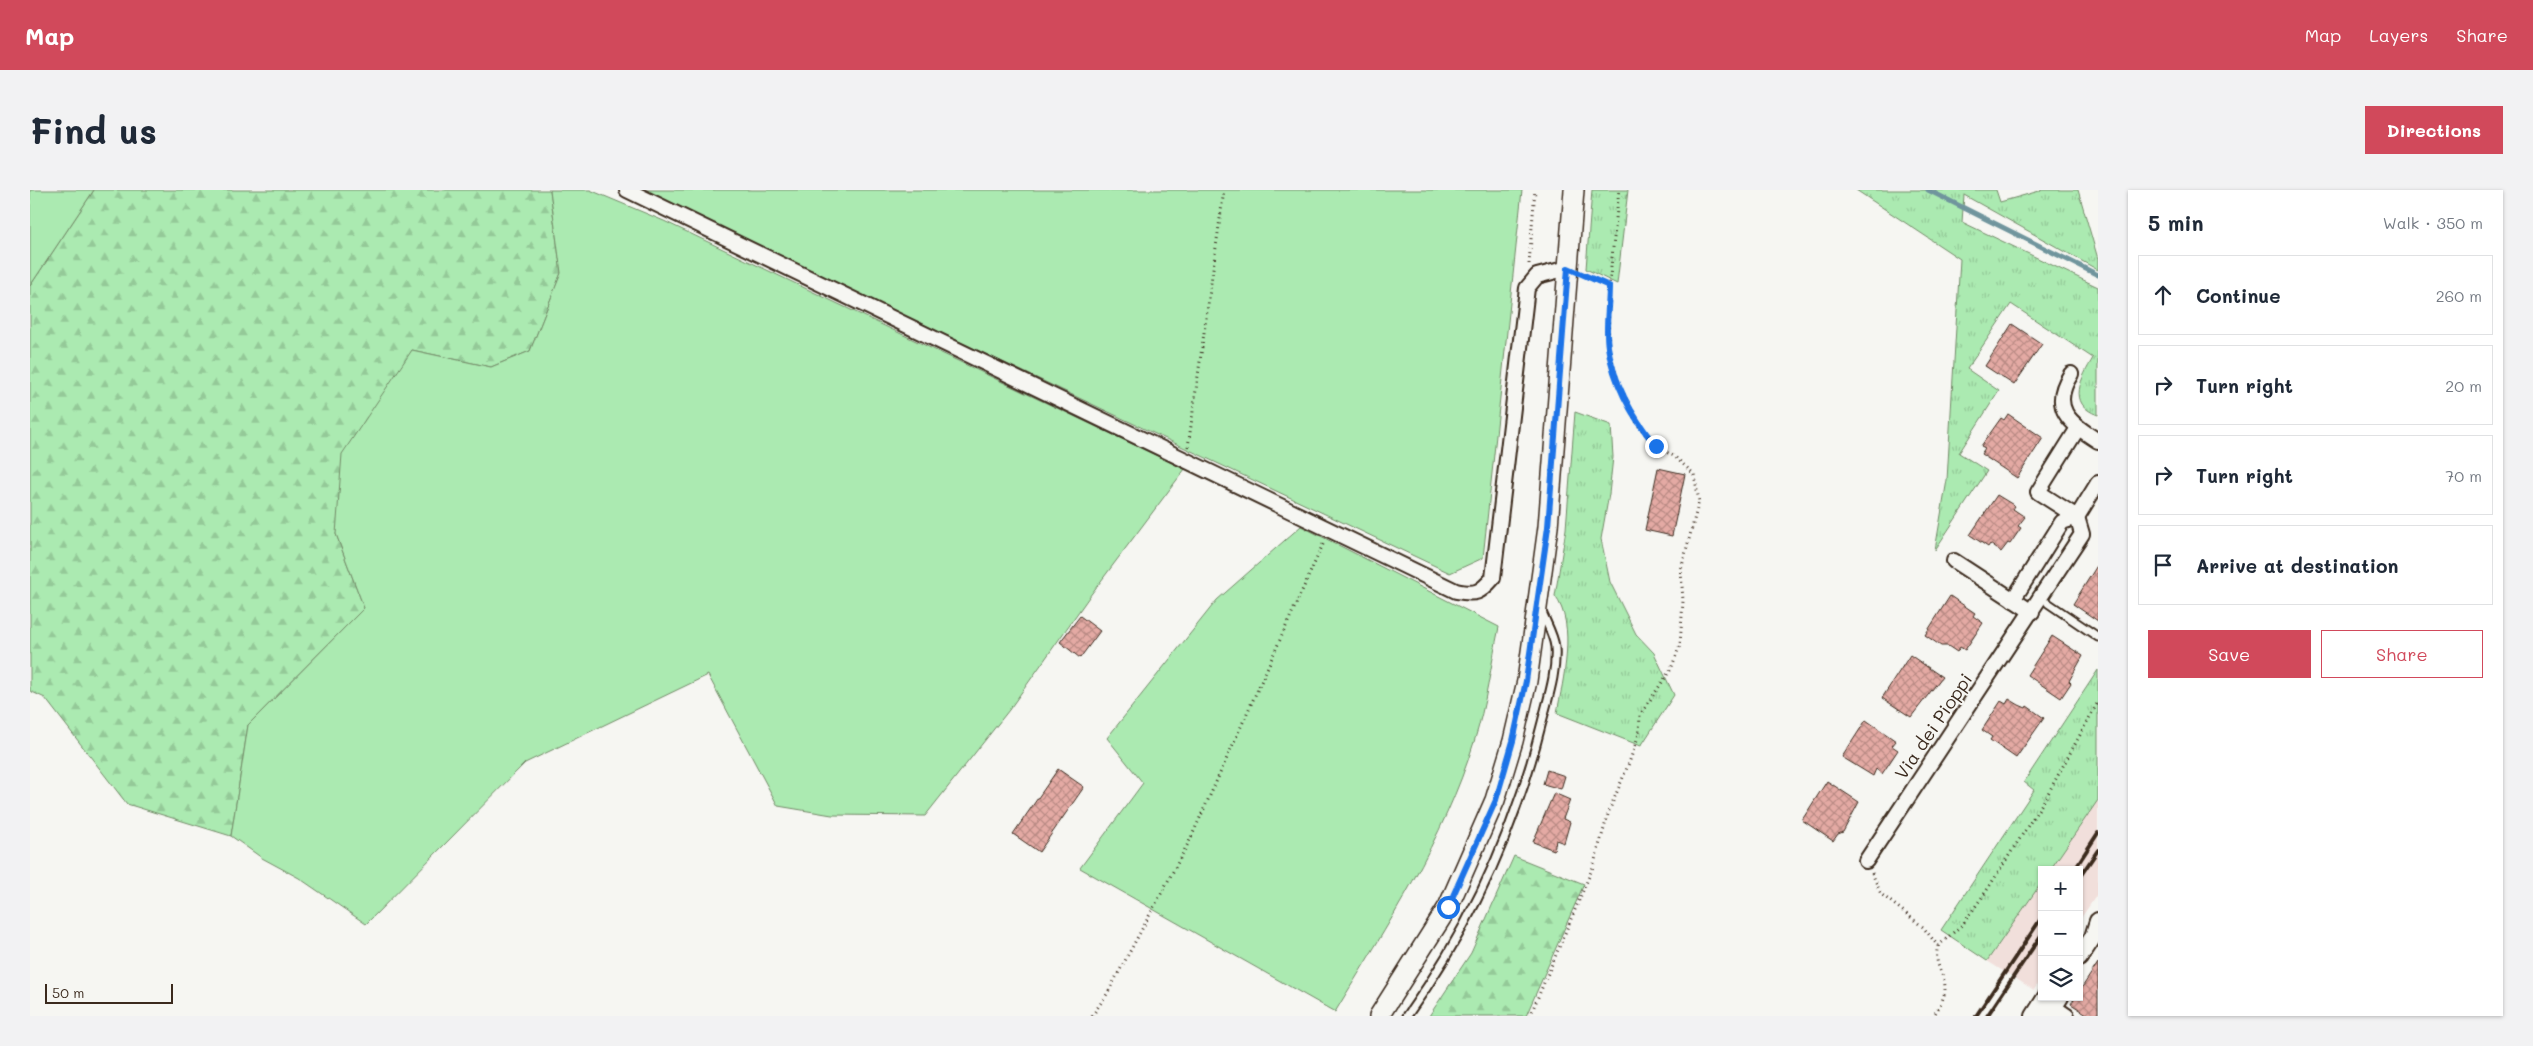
<!DOCTYPE html>
<html lang="en">
<head>
<meta charset="utf-8">
<style>
	:root { --surface:#fff; --page:#f2f2f3; --text:#1f2937; --muted:#747a83; --line:#e0e1e3; --accent:#d1495b }
	body { margin:0; font-family:Mali,sans-serif; background:var(--page); color:var(--text) }
	.controls { position:absolute; right:15px; bottom:15px; display:grid; overflow:hidden; border-radius:0px; box-shadow:0 1px 4px #0004 }
	.controls button { width:45px; height:45px; display:grid; place-items:center; padding:0; border:0; border-bottom:1px solid var(--line); background:var(--surface); color:var(--text); font:25px sans-serif }
	.scale { position:absolute; left:15px; bottom:12px; width:128px; box-sizing:border-box; padding-left:5px; border:2px solid #3b2a1e; border-top:0; font-size:14px; line-height:18px; white-space:nowrap; color:#3b2a1e; -webkit-text-stroke:4px #f6f6f2; paint-order:stroke }
	.stop { position:absolute; width:15px; height:15px; margin:-11px; border:4px solid #1a73e8; border-radius:50%; background:#fff }
	.stop.end { background:#1a73e8; border-color:#fff; box-shadow:0 1px 5px #0008 }
	.list { margin:0; padding:0; list-style:none }
	h2 { display:flex; justify-content:space-between; align-items:center; height:65px; margin:0; padding:0 20px; font-size:21px }
	h2 small { font-size:16px; font-weight:400; color:var(--muted) }
	.list li { display:grid; grid-template-columns:32px 1fr auto; gap:15px; align-items:center; box-sizing:border-box; height:80px; margin:0 10px 10px; padding:0 10px; border:1px solid var(--line); border-radius:0px }
	.list b { display:block; font-size:19px; white-space:nowrap }
	.list em { font-size:16px; font-style:normal; color:var(--muted) }
	.actions { display:flex; gap:10px; padding:15px 20px }
	.actions a { flex:1; padding:11px 0; border:1px solid var(--accent); border-radius:0px; text-align:center; font-size:18px; color:var(--accent) }
	.actions .main { background:var(--accent); color:#fff }
	.icon { flex:none; width:28px; height:28px; fill:none; stroke:currentColor; stroke-width:2; stroke-linecap:round; stroke-linejoin:round }
	.map { position:relative; flex:none; width:2068px; height:826px; overflow:hidden; border-radius:0px }
	header { display:flex; align-items:center; gap:30px; box-sizing:border-box; height:70px; padding:0 25px; background:var(--accent); color:#fff }
	header strong { font-size:24px }
	nav { display:flex; gap:28px; margin-inline-start:auto; font-size:18px }
	.intro { display:flex; align-items:center; justify-content:space-between; box-sizing:border-box; height:120px; padding:0 30px }
	h1 { margin:0; font-size:35px }
	.button { padding:12px 22px; border-radius:0px; background:var(--accent); color:#fff; font-size:18px; font-weight:700 }
	main { display:flex; gap:30px; padding:0 30px }
	aside { flex:1; background:var(--surface); border-radius:0px; box-shadow:0 1px 4px #0004 }
	.map>svg:first-child { display:block }
	.built { fill:#f1dfdb }
	.grass { fill:url(#grass-tufts); stroke:#738a68 }
	.forest { fill:url(#forest-firs); stroke:#738a68 }
	.garden { fill:#abeab1; stroke:#738a68 }
	.lines { fill:none; stroke-linecap:round; stroke-linejoin:round }
	.stream { stroke:#6f959d; stroke-width:5 }
	.building { fill:url(#building-cross-hatch); stroke:#3b2a1e }
	.service-casing { stroke:#3b2a1e; stroke-width:11 }
	.minor-casing { stroke:#3b2a1e; stroke-width:18 }
	.tertiary-casing { stroke:#3b2a1e; stroke-width:20 }
	.secondary-casing { stroke:#3b2a1e; stroke-width:22 }
	.path { stroke:#3b2a1e; stroke-width:3; stroke-dasharray:1 4; stroke-linecap:butt }
	.service { stroke:#f6f6f2; stroke-width:7 }
	.minor { stroke:#f6f6f2; stroke-width:14 }
	.tertiary { stroke:#f6f6f2; stroke-width:16 }
	.secondary { stroke:#f6f6f2; stroke-width:19 }
	.rail { stroke:#3b2a1e; stroke-width:4 }
	.route { stroke:#1a73e8; stroke-width:6 }
	.labels { text-anchor:middle; dominant-baseline:central; stroke-width:4; stroke-linejoin:round; paint-order:stroke }
	.street-label { font-size:18px; fill:#3b2a1e; stroke:#f6f6f2 }
</style>
</head>
<body>
<header>
<strong>Map</strong>
<nav><a>Map</a><a>Layers</a><a>Share</a></nav>
</header>
<div class="intro"><h1>Find us</h1><a class="button">Directions</a></div>
<main>
<div class="map">
<svg width="2068" height="826" viewBox="0 0 2068 826">
	<defs>
		<pattern id="grass-tufts" width="24" height="20" patternUnits="userSpaceOnUse" patternTransform="scale(1.25)"><rect width="24" height="20" fill="#abeab1"/><path d="M3 7l-1-3M5 7V3M7 7l1-3M15 17l-1-3M17 17v-4M19 17l1-3" fill="none" stroke="#94c998"/></pattern>
		<pattern id="forest-firs" width="22" height="20" patternUnits="userSpaceOnUse" patternTransform="scale(1.25)"><rect width="22" height="20" fill="#abeab1"/><path d="M5 1l3.5 6h-7zM16 11l3.5 6h-7z" fill="#94c998"/></pattern>
		<pattern id="building-cross-hatch" width="8" height="8" patternUnits="userSpaceOnUse" patternTransform="scale(1.25)"><rect width="8" height="8" fill="#e4aaa4"/><path d="M0 0l8 8M0 8l8-8" fill="none" stroke="#ba8b85"/></pattern>
	</defs>
	<rect width="100%" height="100%" fill="#f6f6f2"/>
	<filter id="ink" filterUnits="userSpaceOnUse"><feTurbulence type="fractalNoise" baseFrequency=".02" numOctaves="2"/><feDisplacementMap in="SourceGraphic" scale="10" xChannelSelector="R" yChannelSelector="G"/><feConvolveMatrix kernelMatrix="1 2 1 2 8 2 1 2 1" color-interpolation-filters="sRGB"/></filter>
	<g filter="url(#ink)">
		<g class="built">
			<path d="M2068,610V703L2049,731V680H2020Z"/>
			<path d="M2012,692V787L2004,800L1957,771Z"/>
		</g>
		<g class="grass">
			<path d="M1562,0H1598L1587,94L1556,79Z"/>
			<path d="M1826,0H1966L1970,12L2013,0H2048L2068,69V80L1934,5L1932,32L2068,97V225C2036,214 2052,187 2063,168L1981,114L1937,179L1969,201L1929,263L1957,281L1905,360L1917,290L1930,69Z"/>
			<path d="M1545,222L1581,235L1583,267L1579,304L1571,349L1580,392L1606,444L1624,463L1644,505L1611,556L1527,523C1533,490 1547,435 1525,406L1536,339Z"/>
			<path d="M2068,480V610L2020,680H2012V692L1957,771L1911,740L2004,600L1994,592Z"/>
		</g>
		<g class="forest">
			<path d="M64,0H520L531,83L500,161L461,177L382,160L306,344L334,418L218,535L201,646L97,614L15,508L0,501V96Z"/>
			<path d="M1484,666L1554,694L1496,826H1399L1441,763Z"/>
		</g>
		<g class="garden">
			<path d="M0,0H64L0,96Z"/>
			<path d="M520,0H560L634,31L1155,279L1059,407L979,520L895,626L802,625L748,616L678,485L495,573L336,734L269,688L232,668L201,646L218,535L334,418L306,344L312,264L382,160L461,177L500,161L531,83Z"/>
			<path d="M608,0H1492L1453,368L1420,383Z"/>
			<path d="M1271,336L1469,437C1461,475 1456,515 1444,552C1414,649 1357,736 1305,822L1050,678L1113,593L1077,548L1187,410Z"/>
		</g>
		<g class="lines">
			<path class="stream" d="M1898,0L2068,85"/>
		</g>
		<g class="building">
			<path d="M1982,134L2012,154L1984,195L1955,176Z"/>
			<path d="M1978,224L2013,248L1987,288L1951,264L1955,258L1951,256L1971,228L1974,230Z"/>
			<path d="M1628,278L1655,284L1642,346L1615,340Z"/>
			<path d="M1967,305L1985,316L1983,319L1995,327L1988,336L1991,338L1980,354L1978,353L1971,362L1960,354L1958,357L1940,345Z"/>
			<path d="M2068,374V431L2043,414Z"/>
			<path d="M1920,406L1945,423L1943,426L1953,433L1935,460L1930,457L1927,462L1918,456H1911L1895,445Z"/>
			<path d="M1050,426L1070,441L1050,468L1030,452Z"/>
			<path d="M2022,446L2053,466L2039,491L2041,493L2031,508L1997,485Z"/>
			<path d="M1880,465L1912,487L1881,527L1852,508Z"/>
			<path d="M1979,509L1989,515L1996,518L1997,516L2014,528L1986,568L1960,550L1962,547L1952,540L1971,511L1976,514Z"/>
			<path d="M1836,530L1866,551L1862,556L1868,560L1852,584L1846,579L1843,586L1812,567Z"/>
			<path d="M1028,579L1054,597L1009,662L983,644Z"/>
			<path d="M1517,580L1535,586L1531,599L1513,594Z"/>
			<path d="M1797,591L1829,612L1813,642L1808,644L1803,651L1772,630Z"/>
			<path d="M1524,603L1540,610L1533,629L1540,632L1534,653L1526,650L1524,660L1503,652Z"/>
			<path d="M2068,773V826H2060L2041,814L2045,807H2049V802Z"/>
		</g>
		<g class="lines">
			<defs>
				<g id="service">
					<path d="M2018,413L2068,447"/>
					<path d="M1377,826C1440,738 1486,637 1512,532C1518,508 1527,482 1525,457C1524,446 1516,432 1512,422"/>
				</g>
				<g id="minor">
					<path d="M597,0L1426,401C1446,405 1450,403 1463,388L1497,98L1507,86L1538,78"/>
					<path d="M2041,184C2019,218 2040,233 2068,251"/>
					<path d="M2048,238L2008,302L2047,327L2068,293"/>
					<path d="M1924,371L2002,422"/>
					<path d="M1836,671L2052,344L2047,327L2032,332L1983,410"/>
					<path d="M2015,811L2037,826"/>
				</g>
				<g id="tertiary">
					<path d="M2049,768L2063,747L2068,731"/>
					<path d="M2004,826L2016,807"/>
					<path d="M2018,826L2030,807"/>
				</g>
				<path id="secondary" d="M1349,826L1418,717L1465,610L1483,551L1497,491L1518,337L1544,0"/>
			</defs>
			<use href="#service" class="service-casing"/>
			<use href="#minor" class="minor-casing"/>
			<use href="#tertiary" class="tertiary-casing"/>
			<use href="#secondary" class="secondary-casing"/>
			<g class="path">
				<path d="M1499,74L1505,0"/>
				<path d="M1554,85L1579,96"/>
				<path d="M1158,257L1194,0"/>
				<path d="M1842,683L1851,704L1893,737L1908,756C1900,784 1931,788 1903,826"/>
				<path d="M1908,756L1933,734L1957,700L2015,609L2068,512"/>
				<path d="M1062,826L1077,804L1160,650L1294,352"/>
				<path d="M1500,826L1563,677L1579,621L1599,573L1609,544L1610,525L1641,479L1650,455L1653,411L1651,380L1669,311L1664,284L1645,267L1626,256L1608,235L1589,195L1578,157L1579,96L1589,0"/>
			</g>
			<use href="#service" class="service"/>
			<use href="#minor" class="minor"/>
			<use href="#tertiary" class="tertiary"/>
			<use href="#secondary" class="secondary"/>
			<g class="rail">
				<path d="M2044,680L2068,643"/>
				<path d="M2049,688L2068,660"/>
				<path d="M1946,826L2012,727"/>
				<path d="M1957,826L2012,744"/>
			</g>
		</g>
	</g>
	<g class="lines" filter="url(#ink)">
		<path class="route" d="M1418,717L1466,610L1483,551L1496,491L1518,337L1538,78L1579,96C1579,116 1575,138 1578,157C1584,194 1603,228 1626,256"/>
	</g>
	<g class="labels">
		<g class="street-label">
			<text transform="translate(1903 536) rotate(-56)">Via dei Pioppi</text>
		</g>
	</g>
</svg>
<div class="controls">
<button>+</button>
<button>−</button>
<button><svg class="icon" aria-label="layers" viewBox="0 0 24 24"><path d="M12 4l9 5-9 5-9-5zM3 14l9 5 9-5"/></svg></button>
</div>
<div class="scale">50 m</div>
<div class="stop" style="left:1418px;top:717px"></div>
<div class="stop end" style="left:1626px;top:256px"></div>
</div>
<aside>
<h2>5 min<small>Walk · 350 m</small></h2>
<ul class="list">
<li><svg class="icon" aria-label="ahead" viewBox="0 0 24 24"><path d="M12 20V5M6 11l6-6 6 6"/></svg><div><b>Continue</b></div><em>260 m</em></li>
<li><svg class="icon" aria-label="right" viewBox="0 0 24 24"><path d="M7 20v-9h11M14 6l5 5-5 5"/></svg><div><b>Turn right</b></div><em>20 m</em></li>
<li><svg class="icon" aria-label="right" viewBox="0 0 24 24"><path d="M7 20v-9h11M14 6l5 5-5 5"/></svg><div><b>Turn right</b></div><em>70 m</em></li>
<li><svg class="icon" aria-label="arrive" viewBox="0 0 24 24"><path d="M6 21V4h12l-3 4 3 4H6"/></svg><div><b>Arrive at destination</b></div></li>
</ul>
<div class="actions"><a class="main">Save</a><a>Share</a></div>
</aside>
</main>
</body>
</html>
